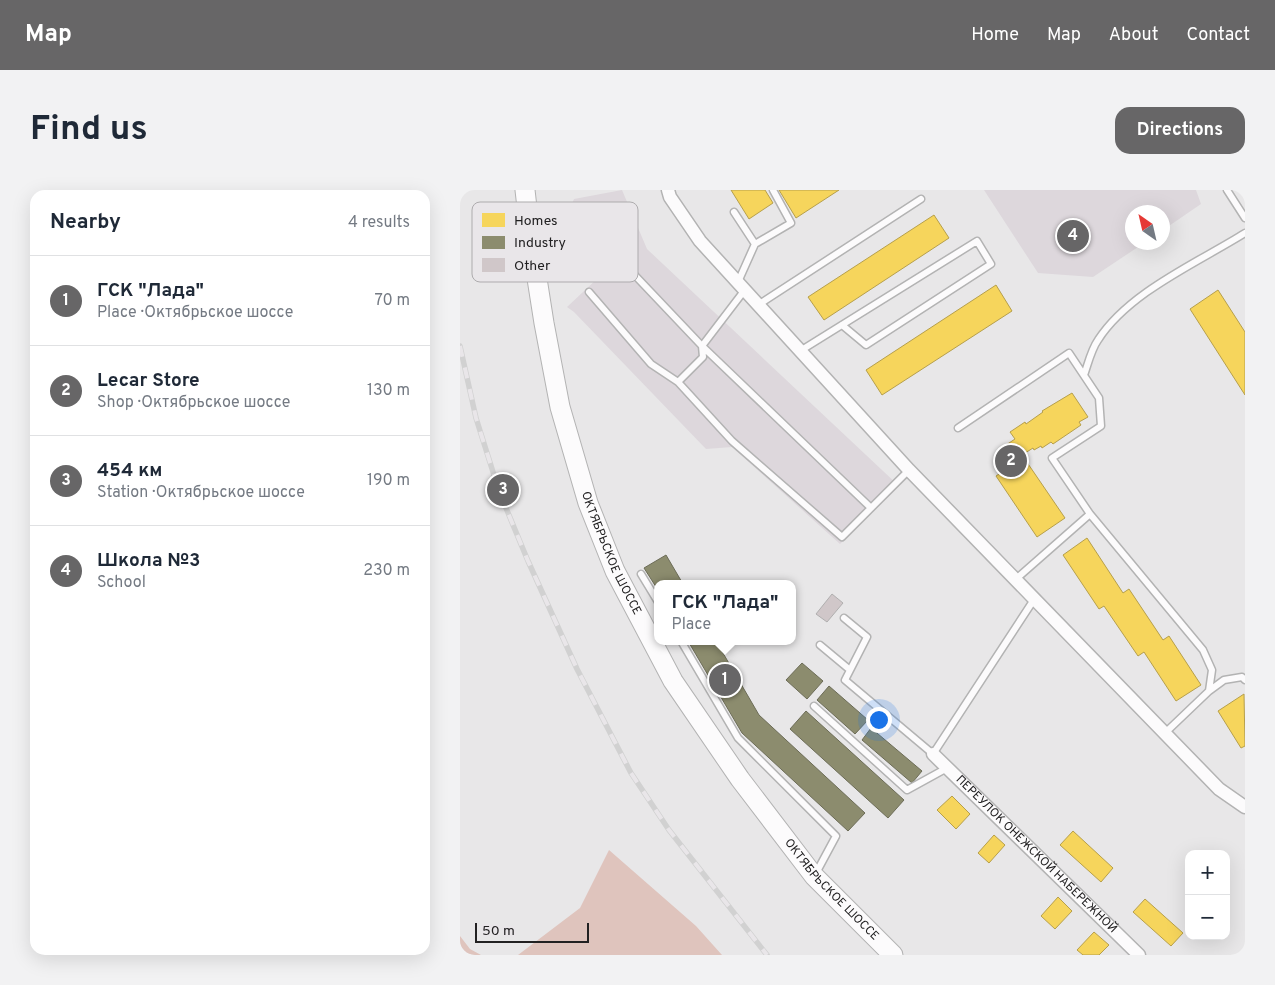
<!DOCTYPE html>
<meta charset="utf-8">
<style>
body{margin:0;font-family:Overpass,sans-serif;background:#f2f2f3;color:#1f2937}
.controls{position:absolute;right:15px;bottom:15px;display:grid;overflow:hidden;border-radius:10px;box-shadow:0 5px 20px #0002}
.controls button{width:45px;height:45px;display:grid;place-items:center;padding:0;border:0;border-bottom:1px solid #e0e1e3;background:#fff;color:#1f2937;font:25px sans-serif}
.compass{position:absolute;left:665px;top:15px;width:45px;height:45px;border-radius:50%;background:#fff;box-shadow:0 5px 20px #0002;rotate:326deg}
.scale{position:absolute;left:15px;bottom:12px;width:114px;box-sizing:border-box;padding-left:5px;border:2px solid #222122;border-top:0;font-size:14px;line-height:18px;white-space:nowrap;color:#222122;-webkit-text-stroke:4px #e9e6e9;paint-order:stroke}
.you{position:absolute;left:418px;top:529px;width:18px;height:18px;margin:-12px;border:4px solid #fff;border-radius:50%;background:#1a73e8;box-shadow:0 0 0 8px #1a73e833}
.badge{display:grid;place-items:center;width:32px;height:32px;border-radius:50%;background:#676667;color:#fff;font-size:16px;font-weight:700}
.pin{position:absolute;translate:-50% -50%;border:2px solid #fff;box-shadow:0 1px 5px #0006}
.popup{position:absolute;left:194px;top:390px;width:142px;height:65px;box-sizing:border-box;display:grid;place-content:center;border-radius:10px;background:#fff;filter:drop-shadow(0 1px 4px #0005);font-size:16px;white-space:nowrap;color:#747a83}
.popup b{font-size:19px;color:#1f2937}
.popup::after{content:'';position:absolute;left:50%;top:100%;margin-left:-10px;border:10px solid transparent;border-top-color:#fff}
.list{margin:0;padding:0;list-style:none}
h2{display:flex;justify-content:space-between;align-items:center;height:65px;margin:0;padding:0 20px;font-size:21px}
h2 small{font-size:16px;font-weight:400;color:#747a83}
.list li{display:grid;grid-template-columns:32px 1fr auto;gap:15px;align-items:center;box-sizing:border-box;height:90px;padding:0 20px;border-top:1px solid #e0e1e3}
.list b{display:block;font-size:19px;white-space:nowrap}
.list p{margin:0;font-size:16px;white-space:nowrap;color:#747a83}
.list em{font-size:16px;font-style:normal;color:#747a83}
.map{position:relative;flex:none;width:785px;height:765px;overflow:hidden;border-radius:15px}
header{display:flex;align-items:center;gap:30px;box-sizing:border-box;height:70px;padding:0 25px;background:#676667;color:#fff}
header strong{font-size:24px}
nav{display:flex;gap:28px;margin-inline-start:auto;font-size:18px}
.intro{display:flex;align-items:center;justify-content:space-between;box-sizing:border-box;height:120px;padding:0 30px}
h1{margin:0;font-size:35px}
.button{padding:12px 22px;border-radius:15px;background:#676667;color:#fff;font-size:18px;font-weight:700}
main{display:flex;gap:30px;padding:0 30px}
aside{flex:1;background:#fff;border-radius:15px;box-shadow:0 5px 20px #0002}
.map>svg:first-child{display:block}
</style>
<header>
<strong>Map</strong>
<nav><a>Home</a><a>Map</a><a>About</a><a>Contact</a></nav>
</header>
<div class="intro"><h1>Find us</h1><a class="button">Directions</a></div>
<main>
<aside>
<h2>Nearby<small>4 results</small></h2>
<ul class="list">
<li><span class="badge">1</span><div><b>ГСК &quot;Лада&quot;</b><p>Place · Октябрьское шоссе</p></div><em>70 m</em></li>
<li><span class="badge">2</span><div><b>Lecar Store</b><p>Shop · Октябрьское шоссе</p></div><em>130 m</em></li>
<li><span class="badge">3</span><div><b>454 км</b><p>Station · Октябрьское шоссе</p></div><em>190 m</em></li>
<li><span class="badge">4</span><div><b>Школа №3</b><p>School</p></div><em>230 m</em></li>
</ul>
</aside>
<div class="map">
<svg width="785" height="765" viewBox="0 0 785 765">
<rect width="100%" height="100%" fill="#e8e7e8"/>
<path fill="#ddd7dc" d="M162,0L187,59L439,296L380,354L272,257L246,259L114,122L107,117L139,87L102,36L114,9Z
M524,0H736L741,14L703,40L702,22H672V52L684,53L633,87L578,83Z"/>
<path fill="#dfc4bd" d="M149,660L236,736L262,765H58L120,718Z
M0,746L10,759L21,765H0Z"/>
<path fill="#f6d55c" stroke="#b69f4b" d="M271,0H305L313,13L289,29Z
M319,0H379L336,28Z
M474,25L489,48L364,130L348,107Z
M536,95L552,121L422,205L406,180Z
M758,100L785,142V205L730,119Z
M612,203L628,227L619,232L621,235L593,254L591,252L582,258L581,256L574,260L573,258L562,265L605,328L577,347L536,286L551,276L540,259L555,249L550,242L565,232L566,234L583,222L582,221Z
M627,348L663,403L669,399L703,450L709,446L741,495L716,511L684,462L678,466L644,416L639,419L603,365Z
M784,504L785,556L781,558L758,521Z
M492,606L510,624L496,639L477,620Z
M613,641L653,678L641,692L600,655Z
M534,645L545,655L529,673L518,663Z
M598,707L612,721L595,739L581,726Z
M685,709L723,743L711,756L673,722Z
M634,742L649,755L639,765H623L617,760Z"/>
<path fill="#8c8c6e" stroke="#6c6c57" d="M206,365L223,394H198V400L184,378Z
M228,451H256L299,525L405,623L388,641L282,543Z
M342,473L363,491L347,509L326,490Z
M369,496L408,530L395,544L357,510Z
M346,521L444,610L428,628L330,539Z
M411,538L462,581L452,593L402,550Z"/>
<path fill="#d0c7c9" stroke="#b0afaf" d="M372,404L383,413L367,432L356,424Z"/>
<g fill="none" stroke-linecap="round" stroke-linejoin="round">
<g stroke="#b3b3b3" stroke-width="9">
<path id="service" d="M767,0L785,28
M137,20L143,40L168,78L242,156L411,318
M274,22L295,54
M278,92L295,54L331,33L313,0
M129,102L191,174L218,192L243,167L242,156L284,101
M298,115L461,9
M340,161L517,51L531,74L406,155L382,135
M624,185C628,174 631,160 638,150C669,102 737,73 785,43
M218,192L272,251L382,347L449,280
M498,238L609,163L639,208L641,236L592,268L630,324L556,389
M630,324L743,460L752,480L749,501L705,543
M181,384L198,412
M384,428L407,447L385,490L473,564L575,408
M221,451L278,548L376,646L355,685
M360,455L390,480
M749,501L764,490L782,487L785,490
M354,516L447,600L487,578"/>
</g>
<g stroke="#b3b3b3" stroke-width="15">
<g id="minor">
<path d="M208,0L210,7L240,51L449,280L759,599L785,617"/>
<path id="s1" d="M473,564L679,765"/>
</g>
</g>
<g stroke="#b3b3b3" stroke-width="21">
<g id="secondary">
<path id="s2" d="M65,0L70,44L84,133L100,217L128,313L155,381L213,491L280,589L354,686L433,765"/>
</g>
</g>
<use href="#service" stroke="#fcfbfc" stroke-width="6"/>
<use href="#minor" stroke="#fcfbfc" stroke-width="12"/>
<use href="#secondary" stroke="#fcfbfc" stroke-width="19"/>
<g stroke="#d1d1d1" stroke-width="5.5">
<path id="rail" d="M0,156L16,228L39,301L68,371L117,479L171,583L209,640L307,765"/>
</g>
<use href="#rail" stroke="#e9e6e9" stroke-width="4" stroke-dasharray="11" stroke-linecap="butt"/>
</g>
<g text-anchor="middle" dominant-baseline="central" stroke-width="5" stroke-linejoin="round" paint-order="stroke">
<g font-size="12" fill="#222122" stroke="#e9e6e9">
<text stroke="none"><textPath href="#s2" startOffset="375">ОКТЯБРЬСКОЕ ШОССЕ</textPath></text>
<text stroke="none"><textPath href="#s1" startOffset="144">ПЕРЕУЛОК ОНЕЖСКОЙ НАБЕРЕЖНОЙ</textPath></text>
<text stroke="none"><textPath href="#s2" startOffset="780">ОКТЯБРЬСКОЕ ШОССЕ</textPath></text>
</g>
</g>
<rect x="12" y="12" width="166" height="80" rx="8" fill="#e9e6e9" stroke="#adabad" stroke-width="1"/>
<rect x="22" y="23" width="23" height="14" fill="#f6d55c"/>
<rect x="22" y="46" width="23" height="13" fill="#8c8c6e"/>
<rect x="22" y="68" width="23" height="14" fill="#d0c7c9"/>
<g font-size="14" fill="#222122">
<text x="54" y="35">Homes</text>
<text x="54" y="57">Industry</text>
<text x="54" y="80">Other</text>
</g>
</svg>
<div class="controls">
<button>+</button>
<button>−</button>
</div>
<svg class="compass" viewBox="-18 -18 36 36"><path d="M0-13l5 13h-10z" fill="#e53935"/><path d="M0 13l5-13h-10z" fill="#747a83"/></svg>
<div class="scale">50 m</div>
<div class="you"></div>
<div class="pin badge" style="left:265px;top:490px">1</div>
<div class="popup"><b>ГСК &quot;Лада&quot;</b>Place</div>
<div class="pin badge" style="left:551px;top:271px">2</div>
<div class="pin badge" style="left:43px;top:300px">3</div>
<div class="pin badge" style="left:613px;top:46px">4</div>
</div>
</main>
